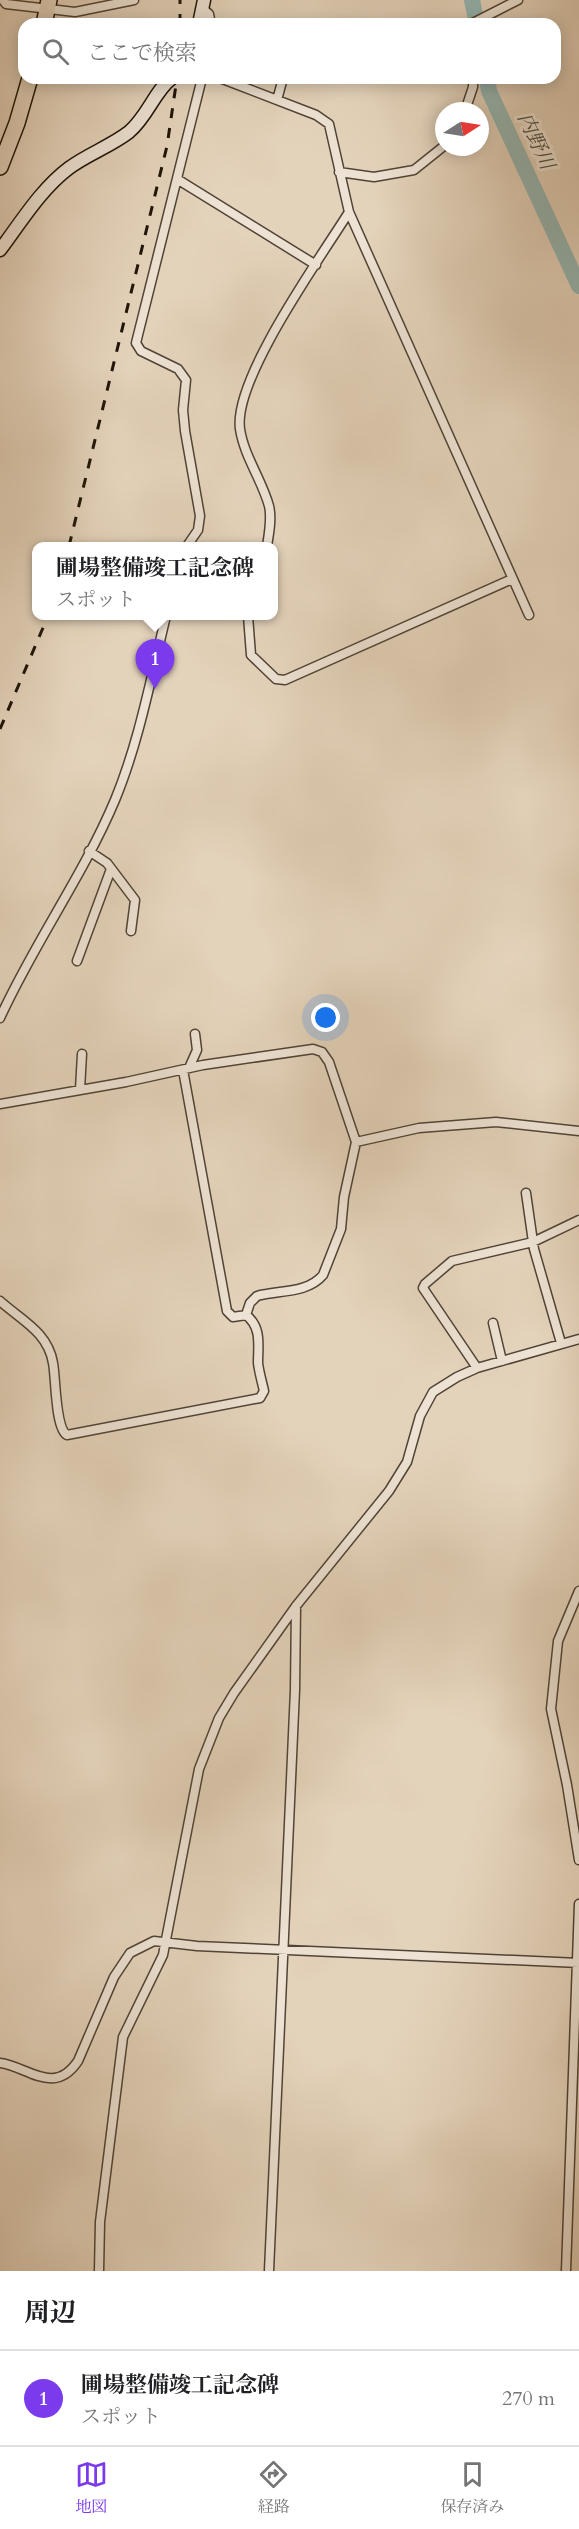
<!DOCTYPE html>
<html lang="ja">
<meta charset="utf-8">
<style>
body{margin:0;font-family:Cardo,"Noto Serif JP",serif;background:#f6f6f6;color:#202124}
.compass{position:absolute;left:435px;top:102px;width:54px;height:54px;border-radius:50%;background:#fff;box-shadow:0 3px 15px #0003;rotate:78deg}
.you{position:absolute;left:326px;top:1018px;width:21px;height:21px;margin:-15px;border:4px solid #fff;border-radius:50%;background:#1a73e8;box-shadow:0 0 0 9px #1a73e833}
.badge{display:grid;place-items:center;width:39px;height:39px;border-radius:50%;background:#7c3aed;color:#fff;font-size:20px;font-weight:700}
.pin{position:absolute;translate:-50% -50px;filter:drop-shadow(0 2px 3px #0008)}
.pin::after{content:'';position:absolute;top:32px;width:21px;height:18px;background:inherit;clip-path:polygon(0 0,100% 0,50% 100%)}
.popup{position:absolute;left:32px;top:542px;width:246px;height:78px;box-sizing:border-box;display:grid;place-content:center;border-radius:12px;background:#fff;filter:drop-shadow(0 2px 4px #0005);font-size:20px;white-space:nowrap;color:#757577}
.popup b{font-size:22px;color:#202124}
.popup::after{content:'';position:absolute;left:50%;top:100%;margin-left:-12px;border:12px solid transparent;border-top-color:#fff}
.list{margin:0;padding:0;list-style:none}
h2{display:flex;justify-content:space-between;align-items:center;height:78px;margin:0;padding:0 24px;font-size:26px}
h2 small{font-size:20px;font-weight:400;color:#757577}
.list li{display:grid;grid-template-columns:39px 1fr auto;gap:18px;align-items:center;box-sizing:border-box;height:96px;padding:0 24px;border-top:2px solid #e0e0e0}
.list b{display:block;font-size:22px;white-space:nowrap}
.list p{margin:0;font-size:20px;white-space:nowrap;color:#757577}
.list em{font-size:20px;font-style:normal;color:#757577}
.icon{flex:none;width:33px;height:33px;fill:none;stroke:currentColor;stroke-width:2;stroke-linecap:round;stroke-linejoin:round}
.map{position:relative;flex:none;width:579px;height:2271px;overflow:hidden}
.search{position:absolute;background:#fff;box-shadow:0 3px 15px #0003;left:18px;right:18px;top:18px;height:66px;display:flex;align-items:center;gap:15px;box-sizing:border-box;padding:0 21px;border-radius:18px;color:#757577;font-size:22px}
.sheet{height:174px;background:#fff}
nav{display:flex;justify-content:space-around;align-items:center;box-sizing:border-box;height:84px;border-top:2px solid #e0e0e0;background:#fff;font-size:16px;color:#757577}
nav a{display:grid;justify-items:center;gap:3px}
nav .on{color:#7c3aed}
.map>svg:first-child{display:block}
</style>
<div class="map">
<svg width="579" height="2271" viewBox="0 0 579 2271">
<rect width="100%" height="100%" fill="#e4d3bb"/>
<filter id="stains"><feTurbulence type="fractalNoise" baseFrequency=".00333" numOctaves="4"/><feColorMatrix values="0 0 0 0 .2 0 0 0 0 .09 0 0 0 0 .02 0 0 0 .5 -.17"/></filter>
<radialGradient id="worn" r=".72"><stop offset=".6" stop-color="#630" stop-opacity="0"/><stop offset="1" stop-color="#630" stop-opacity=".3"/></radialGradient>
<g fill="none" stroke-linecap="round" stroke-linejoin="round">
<path stroke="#95b7b3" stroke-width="16" d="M472,0L477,24
M487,78L489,91L579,286"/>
<g stroke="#504436" stroke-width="11">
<path id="street" d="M3,0L6,4L75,12L134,0
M202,8L209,14L211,24
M471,24L518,0
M220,78L316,115L329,124L349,212L529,615
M277,100L283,78
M465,111L473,87V78
M339,172L374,177L414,170L444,146
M177,179L316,265
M187,546L198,530L200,516L185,431L183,410L186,380L178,369L141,351L136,343L202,78
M267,546C269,534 272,518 269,506C262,480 244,456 240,429C233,379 321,257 349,212
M248,616L251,655L276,679L285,680L512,579
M89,851L107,863L135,900L131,931
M77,961L111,869
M0,1018C34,943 83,876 115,800C139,742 151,677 166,616
M189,1068L197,1050L195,1034
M183,1070L227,1311L233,1317L246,1315
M80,1089L82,1054
M0,1104L126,1082L203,1065L313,1049L322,1052L329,1062L356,1142L419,1128L496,1122L579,1131
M526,1193L534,1249L561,1343
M0,1301C21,1320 48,1332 53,1363C56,1378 55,1428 67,1435L260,1398L264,1391C262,1382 259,1372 258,1363C258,1346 262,1327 246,1315L250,1303L257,1296C278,1290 307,1294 323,1275L341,1229L344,1197L356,1142
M493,1323L502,1361
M477,1368L423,1288L425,1284L452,1261L533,1242L579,1220
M579,1591L558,1641L551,1709L567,1785L579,1860
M0,2063C27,2066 54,2097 78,2061L114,1977L130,1953L154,1941L197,1946L579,1963
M99,2271L100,2222L123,2037L163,1955L199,1769L219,1718L234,1693L296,1606L389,1491L407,1462L420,1416L433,1392L457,1377L477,1368L579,1339
M269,2271L295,1690L296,1606
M566,2271L579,1904"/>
</g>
<g stroke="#1f1509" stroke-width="15">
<path id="secondary" d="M199,24L204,0
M0,250C21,222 41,189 69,168C88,154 111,146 129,132C148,116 155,90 172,78"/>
</g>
<g stroke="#1f1509" stroke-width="18">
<path id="highway" d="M44,24L49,0
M0,167L17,123L30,78"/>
</g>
<use href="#street" stroke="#ede2d3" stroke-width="8"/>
<use href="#secondary" stroke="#ede2d3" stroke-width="12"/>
<use href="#highway" stroke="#e4d3bb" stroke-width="15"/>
<path stroke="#1f1509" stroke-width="3" stroke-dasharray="10 10" stroke-linecap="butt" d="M180,24V0
M69,546L167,146L177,78
M0,729L48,616"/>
</g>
<g text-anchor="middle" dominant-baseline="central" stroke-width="6" stroke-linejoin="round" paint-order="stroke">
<g font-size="20" font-style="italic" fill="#484e44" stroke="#ede2d3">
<text transform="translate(536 141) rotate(65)">内野川</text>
</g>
</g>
<rect width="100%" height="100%" filter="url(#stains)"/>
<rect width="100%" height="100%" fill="url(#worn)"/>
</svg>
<svg class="compass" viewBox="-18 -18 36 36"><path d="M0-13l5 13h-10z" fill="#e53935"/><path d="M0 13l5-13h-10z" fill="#757577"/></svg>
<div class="you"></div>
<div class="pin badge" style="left:155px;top:689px">1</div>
<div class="popup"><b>圃場整備竣工記念碑</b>スポット</div>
<div class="search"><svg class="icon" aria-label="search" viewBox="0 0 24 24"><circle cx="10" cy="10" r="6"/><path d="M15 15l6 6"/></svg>ここで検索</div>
</div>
<section class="sheet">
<h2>周辺<small></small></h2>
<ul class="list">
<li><span class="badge">1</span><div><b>圃場整備竣工記念碑</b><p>スポット</p></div><em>270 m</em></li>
</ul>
</section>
<nav>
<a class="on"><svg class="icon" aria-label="map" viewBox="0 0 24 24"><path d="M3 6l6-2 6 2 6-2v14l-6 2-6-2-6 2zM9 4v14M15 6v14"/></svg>地図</a>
<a><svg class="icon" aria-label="directions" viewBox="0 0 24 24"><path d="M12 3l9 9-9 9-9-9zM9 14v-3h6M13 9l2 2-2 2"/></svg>経路</a>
<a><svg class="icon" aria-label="saved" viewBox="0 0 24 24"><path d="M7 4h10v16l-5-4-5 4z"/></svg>保存済み</a>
</nav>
